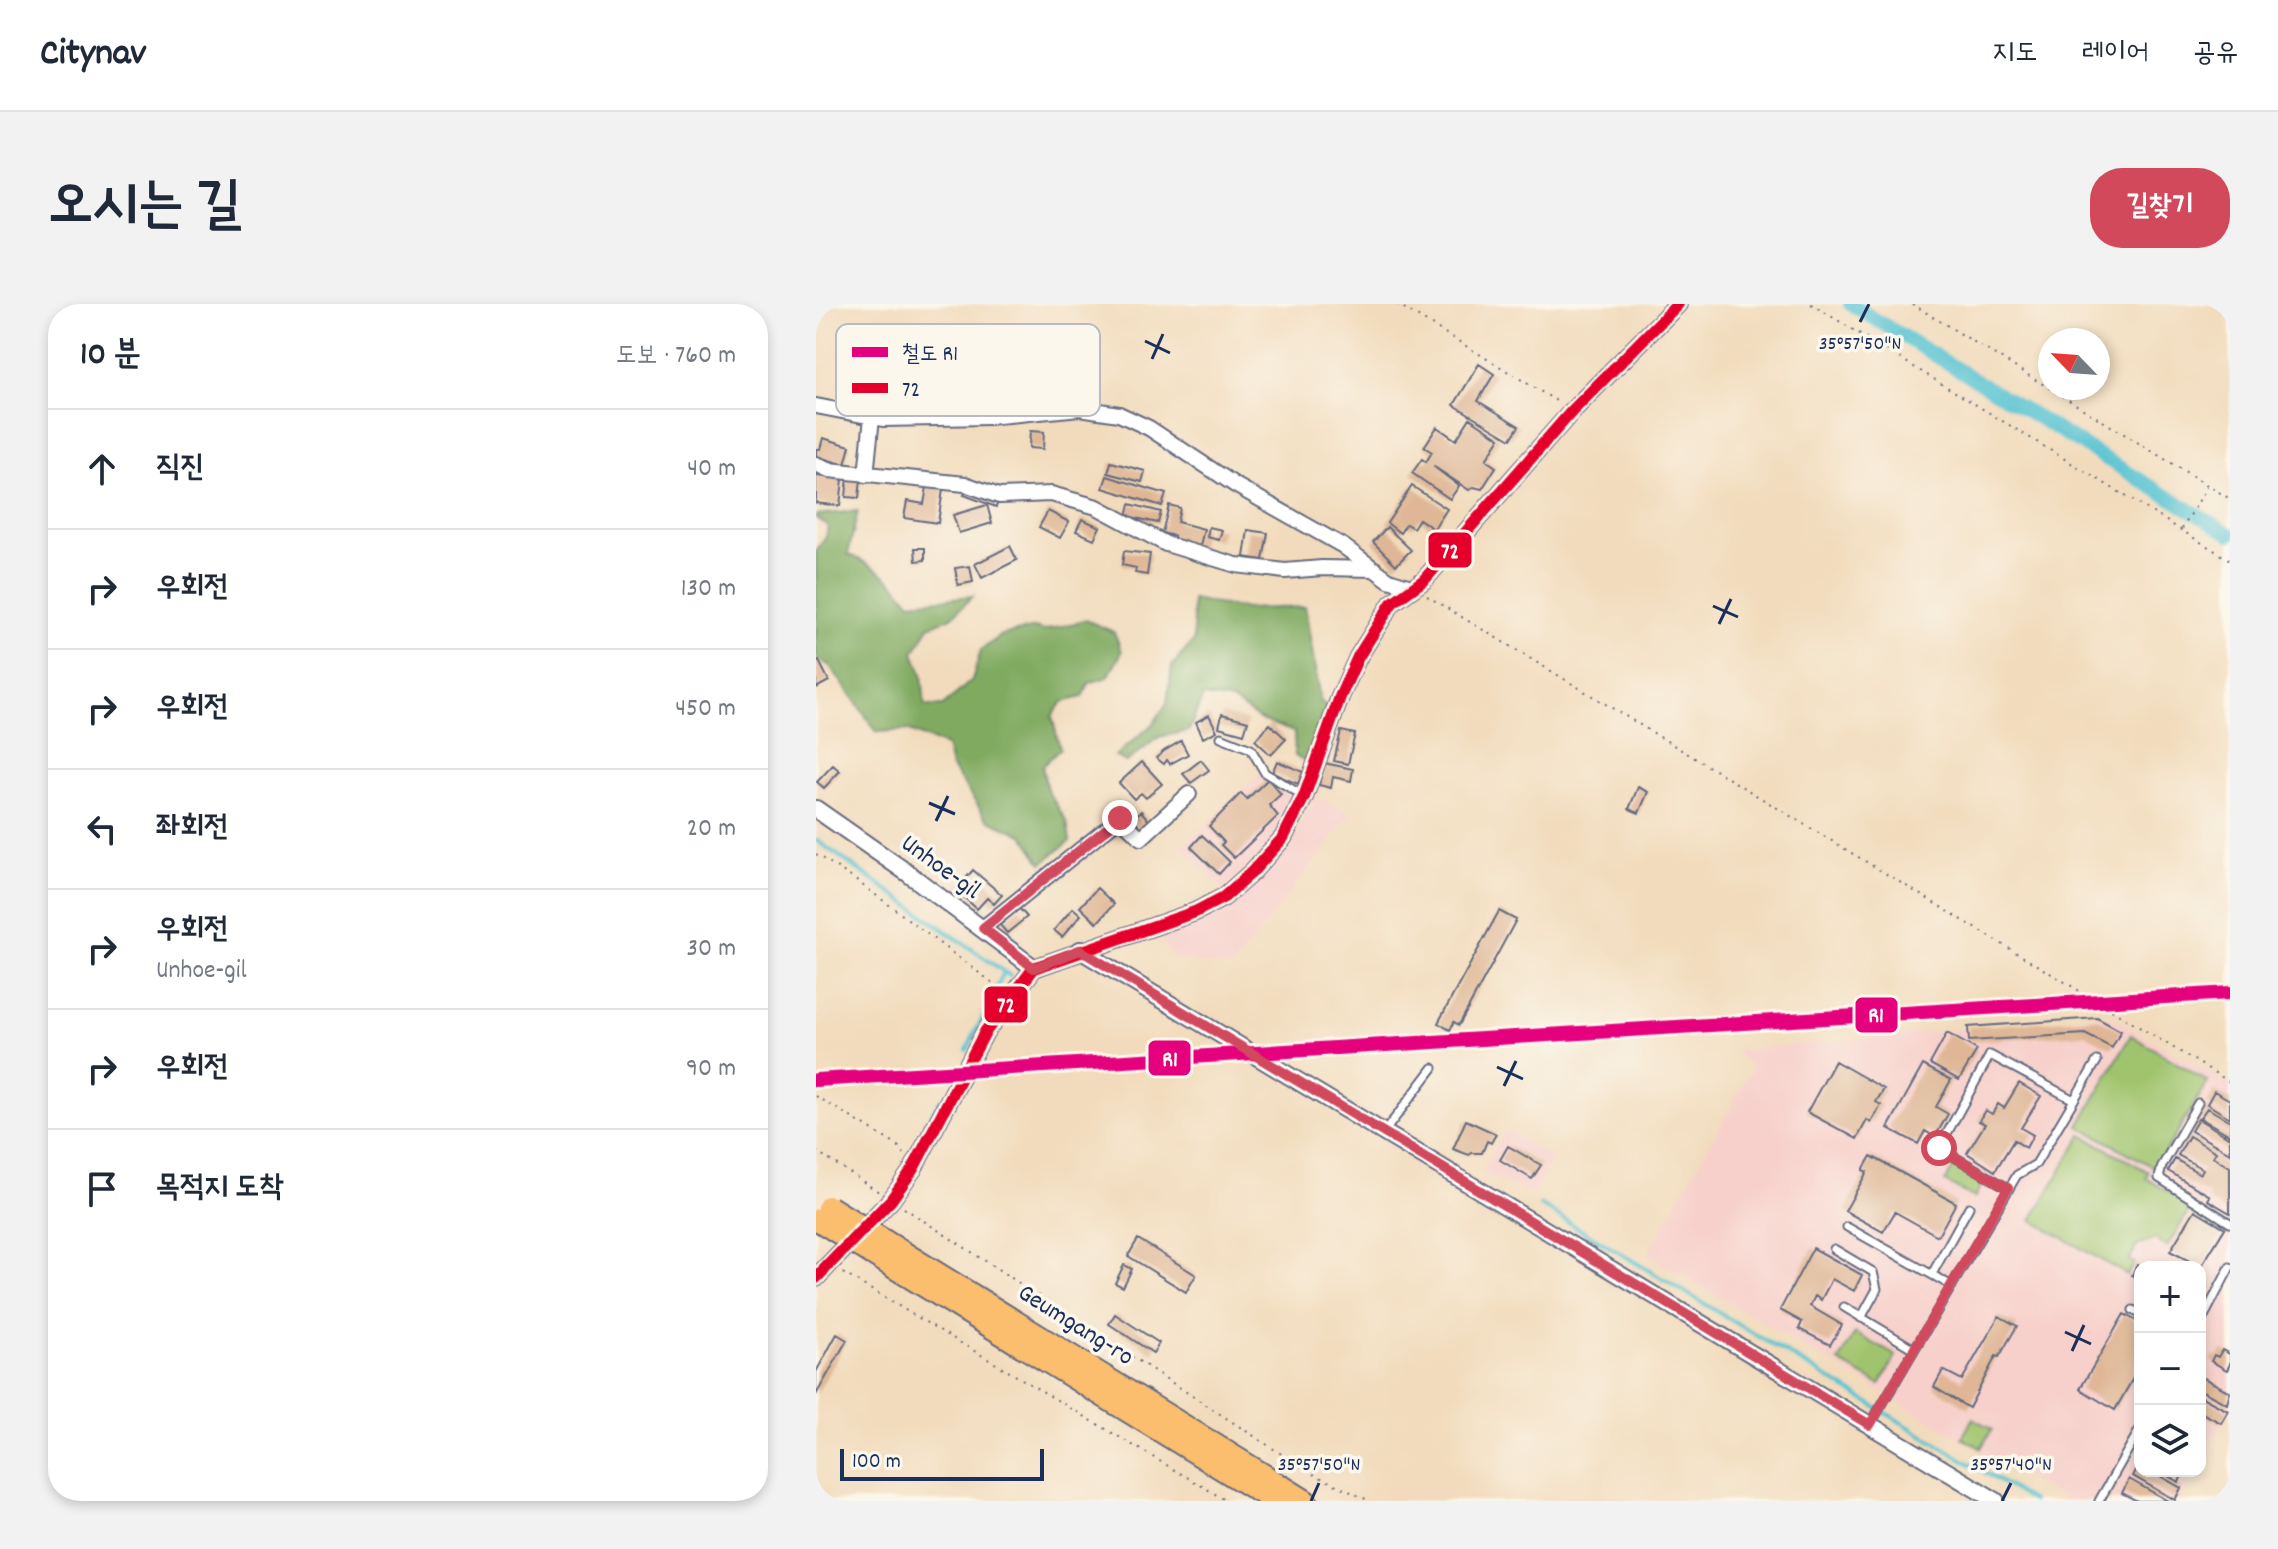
<!DOCTYPE html>
<html lang="ko">
<meta charset="utf-8">
<style>
body{margin:0;font-family:Dekko,"Poor Story",sans-serif;background:#f2f2f3;color:#1f2937}
.controls{position:absolute;right:24px;bottom:24px;display:grid;overflow:hidden;border-radius:16px;box-shadow:0 4px 12px #0003}
.controls button{width:72px;height:72px;display:grid;place-items:center;padding:0;border:0;border-bottom:2px solid #e0e1e3;background:#fff;color:#1f2937;font:40px sans-serif}
.compass{position:absolute;left:1222px;top:24px;width:72px;height:72px;border-radius:50%;background:#fff;box-shadow:0 4px 12px #0003;rotate:295deg}
.scale{position:absolute;left:24px;bottom:20px;width:204px;box-sizing:border-box;padding-left:8px;border:4px solid #1b2f5e;border-top:0;font-size:22px;line-height:28px;white-space:nowrap;color:#1b2f5e;-webkit-text-stroke:6px #fbf7ec;paint-order:stroke}
.stop{position:absolute;width:24px;height:24px;margin:-18px;border:6px solid #d1495b;border-radius:50%;background:#fff}
.stop.end{background:#d1495b;border-color:#fff;box-shadow:0 2px 8px #0008}
.list{margin:0;padding:0;list-style:none}
h2{display:flex;justify-content:space-between;align-items:center;height:104px;margin:0;padding:0 32px;font-size:34px}
h2 small{font-size:26px;font-weight:400;color:#747a83}
.list li{display:grid;grid-template-columns:52px 1fr auto;gap:24px;align-items:center;box-sizing:border-box;height:120px;padding:0 32px;border-top:2px solid #e0e1e3}
.list b{display:block;font-size:30px;white-space:nowrap}
.list p{margin:0;font-size:26px;white-space:nowrap;color:#747a83}
.list em{font-size:26px;font-style:normal;color:#747a83}
.icon{flex:none;width:44px;height:44px;fill:none;stroke:currentColor;stroke-width:2;stroke-linecap:round;stroke-linejoin:round}
.map{position:relative;flex:none;width:1414px;height:1197px;overflow:hidden;border-radius:32px}
header{display:flex;align-items:center;gap:48px;box-sizing:border-box;height:112px;padding:0 40px;background:#fff;border-bottom:2px solid #e0e1e3}
header strong{font-size:38px}
nav{display:flex;gap:44px;margin-inline-start:auto;font-size:28px}
.intro{display:flex;align-items:center;justify-content:space-between;box-sizing:border-box;height:192px;padding:0 48px}
h1{margin:0;font-size:56px}
.button{padding:20px 36px;border-radius:32px;background:#d1495b;color:#fff;font-size:28px;font-weight:700}
main{display:flex;gap:48px;padding:0 48px}
aside{flex:1;background:#fff;border-radius:32px;box-shadow:0 4px 12px #0003}
.map>svg:first-child{display:block}
</style>
<header>
<strong>Citynav</strong>
<nav><a>지도</a><a>레이어</a><a>공유</a></nav>
</header>
<div class="intro"><h1>오시는 길</h1><a class="button">길찾기</a></div>
<main>
<aside>
<h2>10 분<small>도보 · 760 m</small></h2>
<ul class="list">
<li><svg class="icon" aria-label="ahead" viewBox="0 0 24 24"><path d="M12 20V5M6 11l6-6 6 6"/></svg><div><b>직진</b></div><em>40 m</em></li>
<li><svg class="icon" aria-label="right" viewBox="0 0 24 24"><path d="M7 20v-9h11M14 6l5 5-5 5"/></svg><div><b>우회전</b></div><em>130 m</em></li>
<li><svg class="icon" aria-label="right" viewBox="0 0 24 24"><path d="M7 20v-9h11M14 6l5 5-5 5"/></svg><div><b>우회전</b></div><em>450 m</em></li>
<li><svg class="icon" aria-label="left" viewBox="0 0 24 24"><path d="M17 20v-9H6M10 6l-5 5 5 5"/></svg><div><b>좌회전</b></div><em>20 m</em></li>
<li><svg class="icon" aria-label="right" viewBox="0 0 24 24"><path d="M7 20v-9h11M14 6l5 5-5 5"/></svg><div><b>우회전</b><p>Unhoe-gil</p></div><em>30 m</em></li>
<li><svg class="icon" aria-label="right" viewBox="0 0 24 24"><path d="M7 20v-9h11M14 6l5 5-5 5"/></svg><div><b>우회전</b></div><em>90 m</em></li>
<li><svg class="icon" aria-label="arrive" viewBox="0 0 24 24"><path d="M6 21V4h12l-3 4 3 4H6"/></svg><div><b>목적지 도착</b></div></li>
</ul>
</aside>
<div class="map">
<svg width="1414" height="1197" viewBox="0 0 1414 1197">
<rect width="100%" height="100%" fill="#fbf7ec"/>
<filter id="ink" filterUnits="userSpaceOnUse"><feTurbulence type="fractalNoise" baseFrequency=".0125" numOctaves="2"/><feDisplacementMap in="SourceGraphic" scale="16" xChannelSelector="R" yChannelSelector="G"/><feConvolveMatrix kernelMatrix="1 2 1 2 8 2 1 2 1" color-interpolation-filters="sRGB"/></filter>
<filter id="wash" filterUnits="userSpaceOnUse"><feTurbulence type="fractalNoise" baseFrequency=".006" numOctaves="4" result="noise"/><feDisplacementMap in="SourceGraphic" scale="32" xChannelSelector="R" yChannelSelector="G"/><feGaussianBlur stdDeviation="1.8" result="paint"/><feColorMatrix in="noise" values="0 0 0 0 0 0 0 0 0 0 0 0 0 0 0 0 0 1.4 0 .05"/><feComposite in="paint" operator="in"/></filter>
<g filter="url(#wash)">
<rect width="100%" height="100%" fill="#f2dbbc"/>
<path fill="#f7d0cb" d="M444,470L483,494L462,533L407,586L365,543Z
M499,492L536,509L415,664L357,654L343,632L417,601L475,542Z
M1292,711L1414,780V1107L1384,1160V963H1324V1167H1380L1364,1197H1251L831,951L937,763L917,747Z
M690,826L736,854L717,891L665,868Z"/>
<path fill="#a0c46d" stroke="#5e7a66" stroke-width="2" d="M1315,731L1392,778L1339,864L1263,822Z
M1266,831L1333,868L1330,874L1376,902L1351,943L1339,935L1321,942L1313,956L1318,959L1311,971L1216,916Z
M1140,859L1169,875L1158,894L1129,878Z
M1039,1029L1080,1052L1064,1081L1023,1058Z
M1157,1114L1176,1125L1165,1144L1146,1134Z"/>
<path fill="#80aa60" stroke="#4e6c5f" stroke-width="2" d="M42,207L32,250C58,262 77,274 94,298L157,292L136,313L113,322L98,349L106,370L109,402H127L156,376L165,346L186,331L219,324L227,327L270,316L298,328L306,348L292,373L273,379L267,393L246,398L236,412L244,445L226,462L231,486L251,518L254,537L226,559L207,531L171,515L135,462L130,442L91,426L61,428L14,362L0,354V247L10,233L12,222L0,214V211Z
M376,296L430,305L489,303L504,396L511,404L493,458L479,452L478,428L445,416L417,397L387,392L373,427L343,433L310,458L299,452L337,420L351,399L356,362L378,337Z"/>
<g fill="none" stroke-linecap="round" stroke-linejoin="round">
<path stroke="#57c2d1" stroke-width="4" d="M0,536L194,672
M151,746L188,668
M102,836L124,796
M724,901L1216,1197"/>
<path stroke="#57c2d1" stroke-width="14" d="M1034,0L1414,230"/>
</g>
<g id="blocks">
<path fill="#dfb796" d="M663,60L678,70L662,97L703,122L695,135L638,101Z
M654,114L684,134L670,156L680,163L666,185L658,183L653,186L617,162L643,182L634,195L596,169L606,155L610,158L616,148L608,143L621,123L640,136Z
M214,127L228,128L227,145L213,144Z
M7,134L34,142L29,161L0,152V145H4Z
M295,158L329,167L326,178L292,169Z
M0,172L27,175L24,202L0,199Z
M291,172L350,190L346,202L287,184Z
M32,173L45,175L43,194L30,193Z
M596,182L631,205L618,225L603,215L597,224L590,220L584,229L571,219Z
M111,183L127,185L122,219L88,214L91,197L108,200Z
M151,185L183,196L180,203L148,191Z
M314,200L345,208L342,219L311,212Z
M171,201L176,219L143,229L137,211Z
M353,201L364,204L361,218L388,225L384,242L358,236V232L346,229Z
M232,207L253,218L244,234L223,223Z
M266,215L284,223L278,235L260,227Z
M393,223L406,226L403,236L391,233Z
M571,223L595,246L580,261L557,238Z
M432,226L452,229L447,256L428,253Z
M194,242L201,256L166,274L159,260Z
M99,244H109V256L100,257Z
M308,247L334,250L331,271L319,269L320,264L306,261Z
M154,262L157,278L142,281L139,264Z
M3,357L13,377L0,384V358Z
M406,410L432,417L428,430L403,423Z
M393,411L401,427L387,434L380,418Z
M454,420L470,435L455,451L439,436Z
M525,427L539,430L532,460L518,457Z
M365,437L372,450L354,460L351,456L348,460L340,454L348,447Z
M385,456L393,466L375,479L367,470Z
M461,457L487,468L482,480L456,469Z
M326,458L346,480L330,494L325,489L318,495L303,479Z
M508,459L537,465L535,477L517,473L515,484L503,481Z
M17,461L24,467L8,484L1,478Z
M452,475L465,490L453,501L462,512L418,554L405,541L408,538L393,522L425,489L431,495Z
M822,483L832,488L823,509L813,505Z
M325,507L334,518L325,525L316,515Z
M386,531L414,558L403,570L375,543Z
M157,566L186,591L178,600L171,594L161,605L140,586Z
M281,584L298,600L281,619L264,603Z
M203,604L211,613L191,629L184,621Z
M257,604L265,611L246,633L238,626Z
M683,607L700,616L643,721L638,718L634,726L622,719Z
M1281,714L1305,727L1296,744L1269,730L1153,737L1152,723Z
M1131,729L1161,746L1143,776L1114,760Z
M1019,757L1068,785L1060,798L1065,801L1055,819L1051,816L1041,835L991,808Z
M1107,761L1135,776L1120,803L1132,810L1119,833L1109,827L1102,840L1072,824Z
M1203,779L1225,792L1205,824L1217,831L1210,844L1198,836L1179,867L1151,849L1169,820L1163,817L1169,806L1176,810L1182,800L1188,804Z
M1398,787L1414,796V814L1391,800Z
M1391,804L1414,817V831L1384,814Z
M1382,815L1414,834V849L1375,827Z
M650,816L680,830L675,839L671,837L666,849H656L653,851L637,845Z
M1373,832L1400,848L1397,853L1414,863V909L1392,896L1394,892L1352,867L1359,855L1384,870L1387,865L1362,851Z
M692,842L725,861L716,875L684,856Z
M1055,852L1140,899L1122,932L1079,908L1067,928L1029,907L1051,868L1047,866Z
M1379,906L1409,924L1385,963L1354,947Z
M322,935L380,971L370,988L312,952Z
M997,944L1046,971L1038,987L1016,975L1005,996L999,992L994,1002L1026,1021L1014,1041L983,1025L986,1018L964,1006Z
M308,961L316,965L307,983L299,979Z
M1321,961L1324,963V975L1316,971Z
M299,1010L343,1039L337,1049L293,1020Z
M1308,1010L1324,1019V1062L1299,1106L1264,1085Z
M1183,1012L1201,1022L1183,1053L1180,1052L1153,1104L1118,1083L1127,1066L1146,1076Z
M21,1030L31,1036L0,1091V1068Z
M1406,1046L1414,1050V1060L1411,1066L1395,1057L1398,1051L1402,1053Z
M1384,1072L1414,1088L1411,1100L1384,1086Z
M1384,1092L1412,1107L1405,1119L1384,1108Z
M1324,1159V1167H1335L1365,1184L1359,1196L1317,1172Z
M1343,1167H1368L1363,1178Z
M1313,1175L1352,1197H1321L1306,1189Z"/>
</g>
</g>
<g filter="url(#ink)">
<use href="#blocks" fill-opacity="0" stroke="#666b7f" stroke-width="2"/>
<g fill="none" stroke-linecap="round" stroke-linejoin="round">
<g stroke="#666b7f" stroke-width="11">
<path id="service" d="M405,433L435,445L449,469L486,491
M1382,799L1346,862L1343,874L1414,919
M569,827L617,764
M1192,884L1123,844L1174,751L1258,796
M1031,923L1136,982
M1018,945L1057,968L1061,985L1045,1014
M1116,970L1153,903
M1028,1003L1098,1045
M1317,1006L1324,1010
M1384,1020L1414,963
M1054,1121L1201,871L1220,860L1281,757
M1283,1197L1324,1125"/>
</g>
<g stroke="#666b7f" stroke-width="18">
<path id="minor" d="M0,102L67,115L172,113L264,104L303,110L333,124L419,181L527,242L573,276L598,284
M0,160L13,166L149,180L183,192L235,190L281,203L350,240L420,261L469,267L506,264L559,265
M50,171L56,113
M167,624L304,514L325,534L373,490"/>
</g>
<g stroke="#666b7f" stroke-width="20">
<path id="tertiary" d="M0,505L93,570L218,664
M264,646L1180,1197
M0,974L75,896L97,865L169,728L218,664L379,608L408,593L436,568L467,534L488,493L524,393L542,353L576,299L608,276L756,107L862,0"/>
</g>
<g stroke="#666b7f" stroke-width="26">
<path id="trunk" d="M68,937L489,1197
M57,950L459,1197"/>
</g>
<path stroke="#666b7f" stroke-width="2" stroke-dasharray="2 6" stroke-linecap="butt" d="M581,0L742,98
M995,0L1414,256
M1096,0L1414,195
M1366,225L1391,183
M611,292L1414,778
M0,550C64,590 121,640 183,683
M0,792L82,842L88,851
M0,847L63,888
M88,904L493,1168L554,1197
M27,969L411,1197"/>
<use href="#service" stroke="#fff" stroke-width="7"/>
<use href="#minor" stroke="#fff" stroke-width="14"/>
<use href="#tertiary" stroke="#fff" stroke-width="16"/>
<use href="#trunk" stroke="#fbbd6e" stroke-width="22"/>
<g stroke="#666b7f" stroke-width="26" stroke-linecap="butt">
<path id="trunk-bridge" d="M13,903L68,937
M3,916L57,950"/>
</g>
<use href="#trunk-bridge" stroke="#fbbd6e" stroke-width="22"/>
<g stroke="#fbf7ec" stroke-width="18">
<path id="bus-1" d="M0,974L75,896L97,865L169,728L218,664L379,608L408,593L436,568L467,534L488,493L524,393L542,353L576,299L608,276L756,107L862,0"/>
</g>
<use href="#bus-1" stroke="#e4002b" stroke-width="12"/>
<g stroke="#fbf7ec" stroke-width="20">
<path id="rail-1" d="M0,776L1414,689"/>
</g>
<use href="#rail-1" stroke="#e5007d" stroke-width="14"/>
</g>
</g>
<g fill="none" stroke-linecap="round" stroke-linejoin="round" filter="url(#ink)">
<path stroke="#d1495b" stroke-width="10" d="M304,514L167,624L218,664L264,646L1054,1121L1192,884L1123,844"/>
</g>
<path fill="none" stroke="#1b2f5e" stroke-width="3" d="M1044,18L1053,0M329,37L354,49M336,55L347,30M897,302L922,313M903,320L915,295M113,499L139,510M120,517L132,492M681,763L707,775M688,782L700,757M1249,1028L1275,1040M1256,1047L1268,1021M495,1197L503,1179M1186,1197L1195,1179"/>
<g text-anchor="middle" dominant-baseline="central" stroke-width="7" stroke-linejoin="round" paint-order="stroke">
<g font-size="26" fill="#1b2f5e" stroke="#fbf7ec">
<text transform="translate(124 564) rotate(36)">Unhoe-gil</text>
<text transform="translate(259 1022) rotate(32)">Geumgang-ro</text>
</g>
</g>
<rect x="20" y="20" width="264" height="92" rx="12" fill="#fbf7ec" stroke="#b8bbc1" stroke-width="2"/>
<rect x="36" y="43" width="36" height="10" fill="#e5007d"/>
<rect x="36" y="79" width="36" height="10" fill="#e4002b"/>
<g font-size="22" fill="#1b2f5e">
<text x="86" y="56">철도 R1</text>
<text x="86" y="92">72</text>
</g>
<g font-size="20" text-anchor="middle" fill="#1b2f5e" stroke="#fbf7ec" stroke-width="7" stroke-linejoin="round" paint-order="stroke">
<text x="1044" y="45">35°57'50"N</text>
<text x="503" y="1166">35°57'50"N</text>
<text x="1195" y="1166">35°57'40"N</text>
</g>
<g stroke="#fbf7ec" stroke-width="3">
<rect x="611" y="227" width="46" height="38" rx="8" fill="#e4002b"/>
<rect x="167" y="681" width="46" height="39" rx="8" fill="#e4002b"/>
<rect x="1038" y="692" width="45" height="38" rx="8" fill="#e5007d"/>
<rect x="331" y="735" width="45" height="38" rx="8" fill="#e5007d"/>
</g>
<g font-size="22" text-anchor="middle" font-weight="bold" fill="#fff">
<text x="634" y="254">72</text>
<text x="190" y="708">72</text>
<text x="1060" y="718">R1</text>
<text x="354" y="762">R1</text>
</g>
</svg>
<div class="controls">
<button>+</button>
<button>−</button>
<button><svg class="icon" aria-label="layers" viewBox="0 0 24 24"><path d="M12 4l9 5-9 5-9-5zM3 14l9 5 9-5"/></svg></button>
</div>
<svg class="compass" viewBox="-18 -18 36 36"><path d="M0-13l5 13h-10z" fill="#e53935"/><path d="M0 13l5-13h-10z" fill="#747a83"/></svg>
<div class="scale">100 m</div>
<div class="stop" style="left:1123px;top:844px"></div>
<div class="stop end" style="left:304px;top:514px"></div>
</div>
</main>
